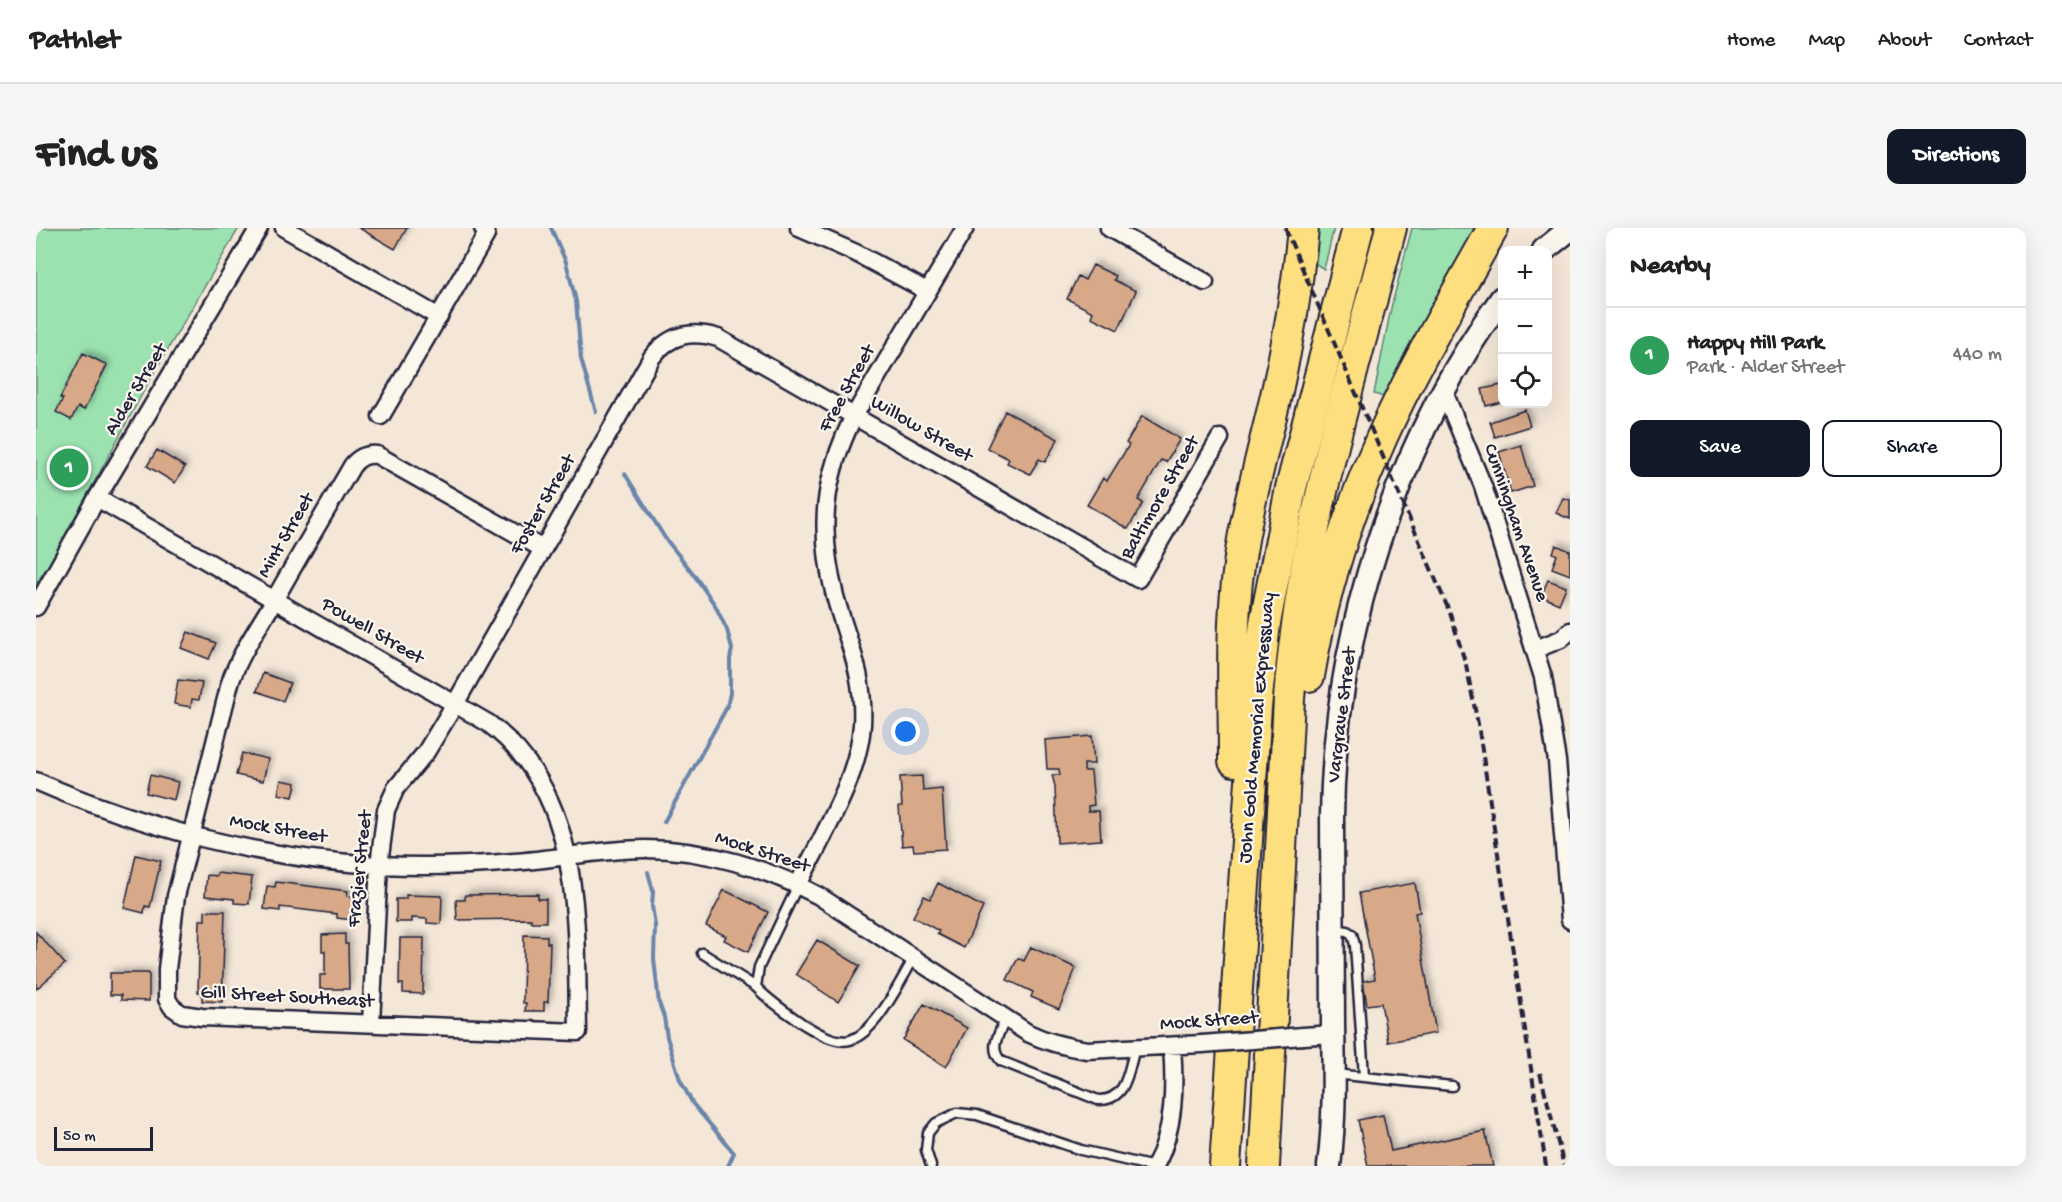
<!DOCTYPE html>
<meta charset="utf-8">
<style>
body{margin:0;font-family:"Gochi Hand",sans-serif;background:#f6f6f6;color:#222}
.controls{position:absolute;right:18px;top:18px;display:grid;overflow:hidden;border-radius:12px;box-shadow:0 6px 24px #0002}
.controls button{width:54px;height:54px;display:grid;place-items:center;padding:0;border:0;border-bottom:2px solid #e0e0e0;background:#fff;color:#222;font:30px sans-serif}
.scale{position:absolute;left:18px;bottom:15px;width:99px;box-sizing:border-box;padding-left:6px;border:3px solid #22223b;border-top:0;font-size:16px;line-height:21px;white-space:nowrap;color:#22223b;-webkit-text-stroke:4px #fbf7ec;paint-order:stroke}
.you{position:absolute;left:870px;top:504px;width:21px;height:21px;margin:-15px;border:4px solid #fff;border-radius:50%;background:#1a73e8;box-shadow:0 0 0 9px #1a73e833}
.badge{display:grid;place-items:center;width:39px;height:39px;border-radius:50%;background:#111827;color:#fff;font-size:20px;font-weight:700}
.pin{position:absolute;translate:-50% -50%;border:3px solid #fff;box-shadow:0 2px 6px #0006}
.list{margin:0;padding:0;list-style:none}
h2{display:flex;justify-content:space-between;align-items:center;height:78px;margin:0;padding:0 24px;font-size:26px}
h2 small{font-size:20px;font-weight:400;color:#767676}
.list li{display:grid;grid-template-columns:39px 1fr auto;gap:18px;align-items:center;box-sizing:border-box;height:96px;padding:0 24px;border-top:2px solid #e0e0e0}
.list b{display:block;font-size:22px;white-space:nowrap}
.list p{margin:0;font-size:20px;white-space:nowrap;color:#767676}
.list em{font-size:20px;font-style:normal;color:#767676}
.actions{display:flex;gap:12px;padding:18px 24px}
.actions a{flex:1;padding:14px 0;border:2px solid #111827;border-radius:12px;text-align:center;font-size:21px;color:#111827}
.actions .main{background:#111827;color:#fff}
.icon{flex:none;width:33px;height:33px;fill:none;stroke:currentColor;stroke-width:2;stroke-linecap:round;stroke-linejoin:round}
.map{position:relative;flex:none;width:1534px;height:938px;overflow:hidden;border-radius:12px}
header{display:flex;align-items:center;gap:36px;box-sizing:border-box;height:84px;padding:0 30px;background:#fff;border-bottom:2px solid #e0e0e0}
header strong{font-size:28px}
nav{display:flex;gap:33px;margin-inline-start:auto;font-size:21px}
.intro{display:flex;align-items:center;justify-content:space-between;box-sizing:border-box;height:144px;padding:0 36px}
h1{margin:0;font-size:42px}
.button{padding:15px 27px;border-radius:12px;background:#111827;color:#fff;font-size:21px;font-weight:700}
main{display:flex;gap:36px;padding:0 36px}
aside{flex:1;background:#fff;border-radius:12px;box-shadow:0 6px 24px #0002}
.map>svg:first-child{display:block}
</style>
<header>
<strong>Pathlet</strong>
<nav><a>Home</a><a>Map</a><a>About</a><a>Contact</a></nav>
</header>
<div class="intro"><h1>Find us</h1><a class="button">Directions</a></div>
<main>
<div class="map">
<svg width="1534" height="938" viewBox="0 0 1534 938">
<defs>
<filter id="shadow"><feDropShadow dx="3.5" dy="-3.5" stdDeviation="3" flood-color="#0004"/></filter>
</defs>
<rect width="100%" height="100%" fill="#f4e7d8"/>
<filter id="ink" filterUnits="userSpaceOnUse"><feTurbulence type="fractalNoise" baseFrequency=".0167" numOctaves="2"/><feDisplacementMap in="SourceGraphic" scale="12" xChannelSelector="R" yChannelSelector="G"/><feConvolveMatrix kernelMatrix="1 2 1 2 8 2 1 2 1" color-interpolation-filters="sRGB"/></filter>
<g filter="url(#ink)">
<path fill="#9be2b0" stroke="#5e8276" stroke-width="1.5" d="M0,0H203L116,148L16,332L0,356Z
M1281,0H1298L1288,41L1277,34Z
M1376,0H1438L1391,97L1348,169L1338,166L1355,80Z"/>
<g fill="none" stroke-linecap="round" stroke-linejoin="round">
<path stroke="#6985a9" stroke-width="4" d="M515,0L530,34L540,73L545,131L560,184
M589,246L629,310L656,344L679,377L691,402L696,421L694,431V465L691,479L628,594
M612,644L617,663L616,678L619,697L618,731L623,775L628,789L631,809L644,852L657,876L698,925L692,938"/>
</g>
<path fill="#d7a989" stroke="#22223b" stroke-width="1.5" filter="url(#shadow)" d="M323,0H371L359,21Z
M1057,37L1080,48L1078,52L1100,63L1082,102L1055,89L1057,84L1031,71L1042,48L1049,52Z
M47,125L71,137L48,182L42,179L35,192L20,184L27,171L24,170Z
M1466,157V174L1450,178L1446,161Z
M1489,182L1494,198L1459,209L1454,194Z
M969,183L1022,211L1009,234L1003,231L994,246L971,235L973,231L951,220Z
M1106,188L1144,211L1130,234L1125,232L1102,272L1107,275L1092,301L1051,277L1067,250L1071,253L1093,217L1090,215Z
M1485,217L1497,258L1475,265L1463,224Z
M121,222L149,239L139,255L111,238Z
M1527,270L1534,272V291L1520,285Z
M1520,317L1534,323V347L1516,340L1521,327L1517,325Z
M1512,352L1530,359L1523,376L1505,368Z
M152,404L180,415L173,431L145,420Z
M227,445L254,455L247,473L221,463Z
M142,452L166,455L163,472L156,471L155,479L138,476Z
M1056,508L1058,536H1048V543H1055L1058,577L1052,578V583H1063L1065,612L1021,615L1019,558L1016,547H1024L1023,541H1011L1009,512Z
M206,525L232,531L227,553L200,547Z
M114,547L142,554L138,572L110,565Z
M886,548L887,563L906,561L910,621L878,623L877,617L866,618L863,578H866L864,549Z
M245,552L260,555L257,569L242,566Z
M100,627L125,633L114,679L109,678L108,685L88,680Z
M181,645L216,649L213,676L198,675V671L169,668L171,647L181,648Z
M240,654L312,663L311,668L319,669L316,692L301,690V686L244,679V683L228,681L231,658L239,659Z
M902,655L947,679L928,720L901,706L903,703L877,689L888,668L894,671Z
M1379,655L1384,684L1379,685L1400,805L1352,814L1345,775L1331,777L1327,753L1339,751L1323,665Z
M688,662L732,684L712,724L688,712L690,708L670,698Z
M502,666V671H510V694H495V691L421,692L420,672H429V667Z
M370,667L406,668L405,696L391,695V691L376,690V694H360V671H370Z
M169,683H189L186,774L166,773V764H162L164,692H169Z
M0,704L29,736L0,761Z
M309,706V716H312L313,761H284V747H289V723H286V707Z
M488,707L511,708V715H514L512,774H508V783H489L490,775H487Z
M364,710H388L387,766L367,765V756H363Z
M781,712L824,738L802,774L760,746Z
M995,719L1040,740L1023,781L995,769L997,764L971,752L982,730L988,733Z
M74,745H113V773L85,772V767H74Z
M888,776L931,800L910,839L867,812Z
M1347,887L1355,923L1449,903L1457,938H1332L1322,892Z"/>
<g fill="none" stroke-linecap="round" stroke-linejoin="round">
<g stroke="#22223b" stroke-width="13">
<path id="lane" d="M762,657L723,739L720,759C734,774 750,784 767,796C779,803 799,816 814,812C841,804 864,753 878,730
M1299,701L1311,703L1316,706L1319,717L1328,848
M666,725L720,759
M970,790C964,805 952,819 965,833L1062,872C1091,873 1092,843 1099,820
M1298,846L1416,858
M895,938L890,922L892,905L900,895L921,885L941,887L1045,922L1114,938"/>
</g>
<g stroke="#22223b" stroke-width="21">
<path id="street" d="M248,0L403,89
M763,0L820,25L891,63
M1073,0L1169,54
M1408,164L1447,258L1507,449L1521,533L1534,692
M345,188L450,7L447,0
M61,270L452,495C549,567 540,696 542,804L166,789L146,786L136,779L131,771V741L140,668L194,455C203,428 220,403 235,378C261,331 289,285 316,238C323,229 330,226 341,227L507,321
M0,379L61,270L223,0
M1500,421L1525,411L1534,403
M0,553C107,600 226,631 342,637C387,639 434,638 478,634C522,631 565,621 609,621C669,621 730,640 783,668L992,805C1011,814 1030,819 1051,822L1166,816
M762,657C786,608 822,551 826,497C829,445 812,416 799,368C782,301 787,250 818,188L929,0
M335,795L343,637L350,582L360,560L390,524L419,476L616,129C634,106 656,102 682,110L1102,351L1184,210
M1267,808L1298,806
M1119,938C1139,902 1139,858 1136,818"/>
</g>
<g stroke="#22223b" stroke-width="27">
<path id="secondary" d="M1508,22L1534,1
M1293,938C1299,891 1298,845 1297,797C1297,728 1296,658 1296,589C1298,407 1359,217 1466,70"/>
</g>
<g stroke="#22223b" stroke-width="34">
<path id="highway" d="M1273,448C1287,365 1311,286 1346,209C1378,137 1419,69 1457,0
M1198,533C1198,468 1194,402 1203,337C1211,278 1228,221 1241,163C1253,109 1262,55 1267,0
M1189,938L1220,479L1229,395L1255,260L1322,0
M1228,938L1253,471C1265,310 1314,155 1355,0"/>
</g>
<use href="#lane" stroke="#fbf7ec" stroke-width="8"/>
<use href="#street" stroke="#fbf7ec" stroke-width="16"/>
<use href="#secondary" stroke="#fbf7ec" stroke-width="22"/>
<use href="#highway" stroke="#fedf80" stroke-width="30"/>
<path stroke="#22223b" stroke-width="4" stroke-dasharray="9 4.5" stroke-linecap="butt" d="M1249,0L1414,385L1430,437L1442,496L1510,938
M1504,845L1528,938"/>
<g stroke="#22223b" stroke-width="21" stroke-linecap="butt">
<path id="street-bridge" d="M1166,816L1267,808"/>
</g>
<use href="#street-bridge" stroke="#fbf7ec" stroke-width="16"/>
</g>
</g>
<g text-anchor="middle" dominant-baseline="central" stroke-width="4.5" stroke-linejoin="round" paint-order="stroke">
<g font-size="20" fill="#22223b" stroke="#fbf7ec">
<text transform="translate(812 161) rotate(-61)">Free Street</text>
<text transform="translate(101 162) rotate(-59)">Alder Street</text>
<text transform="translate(885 202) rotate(30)">Willow Street</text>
<text transform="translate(1125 270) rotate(-60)">Baltimore Street</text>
<text transform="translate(508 277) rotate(-60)">Foster Street</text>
<text transform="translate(1479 295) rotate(71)">Cunningham Avenue</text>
<text transform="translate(251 308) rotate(-60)">Mint Street</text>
<text transform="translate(336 404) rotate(30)">Powell Street</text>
<text transform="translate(1307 487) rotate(-83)">Vargrave Street</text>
<text transform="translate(1222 500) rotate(-85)">John Gold Memorial Expressway</text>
<text transform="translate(242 602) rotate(10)">Mock Street</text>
<text transform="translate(726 625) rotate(18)">Mock Street</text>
<text transform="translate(325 641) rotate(-84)">Frazier Street</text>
<text transform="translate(251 770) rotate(3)">Gill Street Southeast</text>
<text transform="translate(1173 794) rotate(-4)">Mock Street</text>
</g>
</g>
</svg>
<div class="controls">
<button>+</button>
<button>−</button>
<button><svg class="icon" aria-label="locate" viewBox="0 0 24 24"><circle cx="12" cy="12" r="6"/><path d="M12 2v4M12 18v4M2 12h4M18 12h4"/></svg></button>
</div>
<div class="scale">50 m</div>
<div class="you"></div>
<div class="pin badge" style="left:33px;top:240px;background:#2e9e5b">1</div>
</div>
<aside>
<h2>Nearby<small></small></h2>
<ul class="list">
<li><span class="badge" style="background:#2e9e5b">1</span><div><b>Happy Hill Park</b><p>Park · Alder Street</p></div><em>440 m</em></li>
</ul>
<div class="actions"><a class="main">Save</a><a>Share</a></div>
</aside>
</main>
